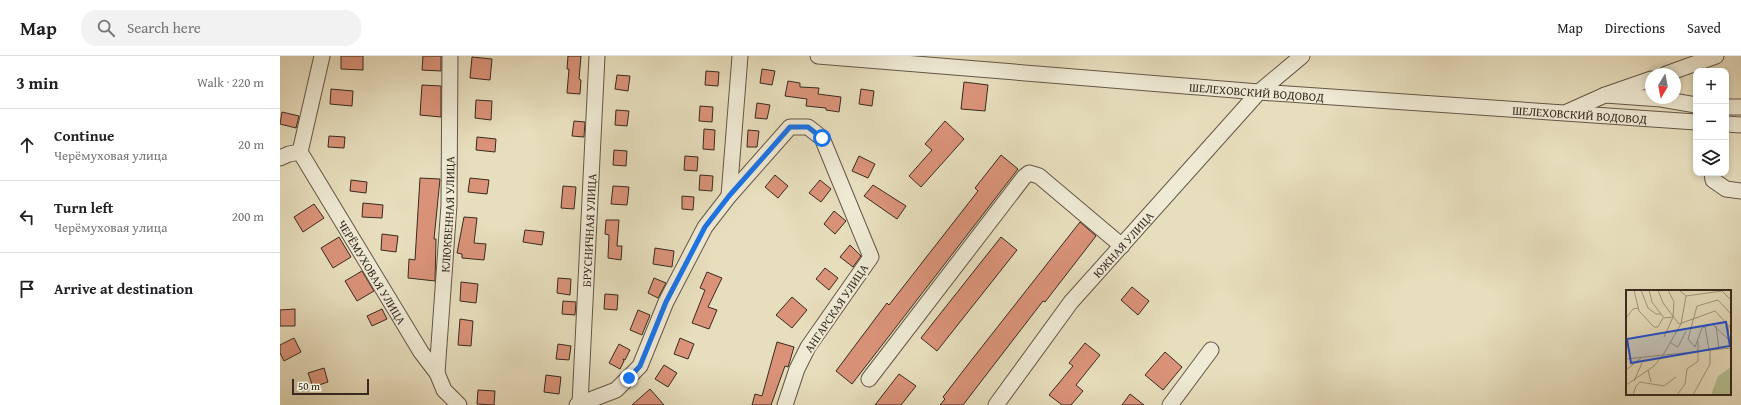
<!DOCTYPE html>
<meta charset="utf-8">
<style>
body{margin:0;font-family:"Gentium Book Plus",serif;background:#f2f2f2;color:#202124}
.controls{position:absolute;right:12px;top:12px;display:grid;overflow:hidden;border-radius:8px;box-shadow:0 2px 6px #0003}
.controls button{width:36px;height:36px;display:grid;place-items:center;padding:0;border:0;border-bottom:1px solid #e0e0e0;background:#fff;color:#202124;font:20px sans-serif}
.compass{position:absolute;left:1365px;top:12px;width:36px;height:36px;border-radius:50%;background:#fff;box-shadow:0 2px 6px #0003;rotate:190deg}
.scale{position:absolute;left:12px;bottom:10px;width:77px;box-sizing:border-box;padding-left:4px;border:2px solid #382a20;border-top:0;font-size:11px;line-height:14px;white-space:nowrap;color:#382a20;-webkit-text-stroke:3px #efead4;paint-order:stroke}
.stop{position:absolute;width:12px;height:12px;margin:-9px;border:3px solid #1a73e8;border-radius:50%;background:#fff}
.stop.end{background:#1a73e8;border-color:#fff;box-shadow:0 1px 4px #0008}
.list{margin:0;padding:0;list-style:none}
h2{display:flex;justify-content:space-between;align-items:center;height:52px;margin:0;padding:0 16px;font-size:17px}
h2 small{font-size:13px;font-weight:400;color:#757577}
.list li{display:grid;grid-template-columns:26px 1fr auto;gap:12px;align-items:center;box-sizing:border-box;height:72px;padding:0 16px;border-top:1px solid #e0e0e0}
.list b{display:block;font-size:15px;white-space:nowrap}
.list p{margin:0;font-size:13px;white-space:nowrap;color:#757577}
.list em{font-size:13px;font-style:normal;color:#757577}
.icon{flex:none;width:22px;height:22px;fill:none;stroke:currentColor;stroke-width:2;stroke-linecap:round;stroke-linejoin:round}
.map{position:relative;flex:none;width:1461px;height:349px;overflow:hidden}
header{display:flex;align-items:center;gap:24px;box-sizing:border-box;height:56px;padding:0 20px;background:#fff;border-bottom:1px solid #e0e0e0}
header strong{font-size:19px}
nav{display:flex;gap:22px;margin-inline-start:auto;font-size:14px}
.search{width:280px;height:36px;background:#f2f2f2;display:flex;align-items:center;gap:10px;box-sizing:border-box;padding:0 14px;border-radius:16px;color:#757577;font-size:15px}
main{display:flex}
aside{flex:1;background:#fff}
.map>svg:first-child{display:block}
</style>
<header>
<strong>Map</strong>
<div class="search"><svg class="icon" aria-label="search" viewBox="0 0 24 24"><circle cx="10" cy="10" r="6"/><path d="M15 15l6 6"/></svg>Search here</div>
<nav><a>Map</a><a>Directions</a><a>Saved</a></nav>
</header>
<main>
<aside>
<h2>3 min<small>Walk · 220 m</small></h2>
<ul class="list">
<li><svg class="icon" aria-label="ahead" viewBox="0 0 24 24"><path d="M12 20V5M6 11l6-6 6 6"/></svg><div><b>Continue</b><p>Черёмуховая улица</p></div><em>20 m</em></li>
<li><svg class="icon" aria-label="left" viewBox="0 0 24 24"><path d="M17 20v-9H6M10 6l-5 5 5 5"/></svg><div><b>Turn left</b><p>Черёмуховая улица</p></div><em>200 m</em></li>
<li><svg class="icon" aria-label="arrive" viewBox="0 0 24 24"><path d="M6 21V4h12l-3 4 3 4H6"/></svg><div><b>Arrive at destination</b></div></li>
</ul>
</aside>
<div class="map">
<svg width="1461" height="349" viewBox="0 0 1461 349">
<rect width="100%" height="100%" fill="#e7debd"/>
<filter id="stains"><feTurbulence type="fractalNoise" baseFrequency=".005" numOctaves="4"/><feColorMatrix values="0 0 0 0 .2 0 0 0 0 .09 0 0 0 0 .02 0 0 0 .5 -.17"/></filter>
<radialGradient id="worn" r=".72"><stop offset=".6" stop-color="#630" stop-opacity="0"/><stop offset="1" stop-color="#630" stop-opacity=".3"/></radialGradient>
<path fill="#da9379" stroke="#382a20" d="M61,0H83V14L61,13Z
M143,0H161V15L142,14Z
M288,0H301L299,23L301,24L300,38L287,37L289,13H287Z
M192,1L212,3L210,24L190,22Z
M482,13L495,15L492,29L480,27Z
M426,15L439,16L438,30L425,29Z
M337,19L350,20L348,35L335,33Z
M508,25L520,27V31L539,32L538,38L561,41L559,56L546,54V52L526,50L527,43L505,40Z
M684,26L708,29L705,55L681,53Z
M142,29L161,30V61L140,59Z
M51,33L73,35L72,50L50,48Z
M581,33L594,35L592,50L579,48Z
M196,44L212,45L211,64L195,62Z
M477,47L490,49L487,63L475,62Z
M420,50L433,51L432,66L419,65Z
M336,54L349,55L347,70L335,69Z
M2,56L19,60L16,72L0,68Z
M294,65L305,66L304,81L292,80Z
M665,65L684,83L641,131L629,120L652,94L645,88Z
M424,73L435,74L434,94L423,93Z
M468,74L479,75L477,91H467Z
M49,80L65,81L64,92L48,91Z
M197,81L216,83L215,96L196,94Z
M334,94L347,95L346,110L333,109Z
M721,99L738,113L572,328L556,315L607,247L609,249L698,135L695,132Z
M405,100L418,101L417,115L404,114Z
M579,100L595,108L588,122L572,115Z
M420,119L433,120L432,135L419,134Z
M495,119L508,130L498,142L485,131Z
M140,122L160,123L154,183H156L155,225L128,222L129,203L135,204Z
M190,122L209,124L207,138L188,136Z
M71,124L87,126L86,137L70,135Z
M540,124L551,133L541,146L529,137Z
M593,129L626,150L617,163L584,140Z
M283,130L296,131L294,153L281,152Z
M333,130L349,131L347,149L331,148Z
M402,140L414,141L413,154L402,153Z
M83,147L103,149L102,162L82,161Z
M34,148L44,162L23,176L14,161Z
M554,155L566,165L555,178L544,168Z
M184,161L197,162L194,187L206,188L204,204L182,202V198L177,197Z
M326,164H339L337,190H342L341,204L328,202L329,179L325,178Z
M800,166L816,180L789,215L765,246L763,245L683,349H660L665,343L663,341L690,306Z
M245,174L264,176L262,189L243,186Z
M102,178L118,180L116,196L101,194Z
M59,181L71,201L53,212L41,192Z
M721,181L737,194L657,295L641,282Z
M570,189L581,200L573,211L560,201Z
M375,192L394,195L392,211L373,208Z
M545,212L558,222L549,234L536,223Z
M82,215L94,235L77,245L65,225Z
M427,216L442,222L428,251L437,254L429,273L412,267L425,234L420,232Z
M278,222L291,223L290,239L277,237Z
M374,222L386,227L378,242L368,237Z
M181,226L198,228L196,247L180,245Z
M852,231L869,245L858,259L841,244Z
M325,238L338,239L337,254L324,253Z
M512,241L527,254L512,272L496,259Z
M283,245L296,246L295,259L282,258Z
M15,253V270H0V254Z
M102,253L107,263L92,270L87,260Z
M358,254L370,259L362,279L350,274Z
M180,263L193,265L191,290L178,289Z
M14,282L21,296L4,305L0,297V289Z
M400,282L414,288L408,303L394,298Z
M497,286L514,291L509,308L508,311L505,310L491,349H472L475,338L482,340Z
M805,287L820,299L796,329L803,335L791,349H782L769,339L793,310L789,307Z
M278,288L291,290L289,304L276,303Z
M339,288L350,294L345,304L343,303L344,305L340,313L329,307Z
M885,296L902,311L883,334L865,319Z
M384,309L397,317L388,331L375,323Z
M44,312L48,326L33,331L28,317Z
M619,318L636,330L621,349H595Z
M266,319L281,321L279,338L264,336Z
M370,333L384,349H352Z
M198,334L215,335L214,349L197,348Z
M850,338L864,349H842Z"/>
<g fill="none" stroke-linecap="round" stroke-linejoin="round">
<g stroke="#645747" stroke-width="17">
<g id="minor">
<path id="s1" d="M538,0L979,36L1416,66"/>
<path d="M1386,18L1436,0"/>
<path d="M1325,39L1381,43L1416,49"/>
<path d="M1446,51H1461"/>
<path d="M1287,56L1325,39L1371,23"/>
<path d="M1446,68L1461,69"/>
<path d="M20,96L42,0"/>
<path id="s2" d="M0,102L9,98L20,96L141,296L157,317L164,334L179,349"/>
<path d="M1432,117L1433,124L1446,133L1461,135"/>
<path d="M449,140L460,0"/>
<path id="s3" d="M157,317L169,149L170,0"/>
<path d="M589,323L744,121L749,117L759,120L842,190"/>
<path id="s4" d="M300,348L317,0"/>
<path d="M297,349L336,334L360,310L386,246L425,171L449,140L510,71H528L542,82L591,201L528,291L517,313L505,349"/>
<path id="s5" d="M716,349L791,246L979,36L1022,0"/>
<path d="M890,349L931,294"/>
</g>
</g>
<use href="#minor" stroke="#efead4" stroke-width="15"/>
</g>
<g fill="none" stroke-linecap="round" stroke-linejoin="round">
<path stroke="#1a73e8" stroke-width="5" d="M349,322L360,310L386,246L425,171L449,140L510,71H528L542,82"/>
</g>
<g text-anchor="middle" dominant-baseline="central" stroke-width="4" stroke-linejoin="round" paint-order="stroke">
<g font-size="12" fill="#382a20" stroke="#efead4">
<text stroke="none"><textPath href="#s1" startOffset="440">ШЕЛЕХОВСКИЙ ВОДОВОД</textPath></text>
<text stroke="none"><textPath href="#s1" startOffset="764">ШЕЛЕХОВСКИЙ ВОДОВОД</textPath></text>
<text stroke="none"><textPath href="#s3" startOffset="159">КЛЮКВЕННАЯ УЛИЦА</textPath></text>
<text stroke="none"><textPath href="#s4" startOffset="174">БРУСНИЧНАЯ УЛИЦА</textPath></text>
<text stroke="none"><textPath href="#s5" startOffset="205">ЮЖНАЯ УЛИЦА</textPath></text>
<text stroke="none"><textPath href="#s2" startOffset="161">ЧЕРЁМУХОВАЯ УЛИЦА</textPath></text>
<text transform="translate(556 252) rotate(-56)">АНГАРСКАЯ УЛИЦА</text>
</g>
</g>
<g transform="translate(1346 234)">
<rect width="105" height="105" fill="#e7debd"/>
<path d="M105,77V105H85L92,86Z" fill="#b6c191"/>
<path fill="none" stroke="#a1967e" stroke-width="1" d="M8,0L13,21L28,37H32L37,28M15,0L22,18L30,24H35M23,0L26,12L38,28L47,27M32,0L37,13L53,34L89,21L105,38M53,0L60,6L96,1L105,10M0,28L7,19L12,18M79,36L83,60M90,36L93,59M103,36L102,49L86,34L76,38L69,57L62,49L71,16L92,10L105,24M38,47L47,27L48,12L42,0M45,53L52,57L60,41M0,69L105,58M0,80L15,68M22,80L25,92M8,91L16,73M0,95L28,76L37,65L55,34L60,6M7,105L10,96L14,92L38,96L50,87M51,105L59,94L61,79L72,71V51M67,105L84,74V60"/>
<path fill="#1d4ed8" fill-opacity="0.15" stroke="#1d4ed8" stroke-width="2" d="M100,32L104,56L5,73L1,49Z"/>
<rect width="105" height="105" fill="none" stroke="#382a20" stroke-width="2"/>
</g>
<rect width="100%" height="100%" filter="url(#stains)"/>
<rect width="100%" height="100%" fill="url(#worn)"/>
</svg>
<div class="controls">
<button>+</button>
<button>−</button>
<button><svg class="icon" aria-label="layers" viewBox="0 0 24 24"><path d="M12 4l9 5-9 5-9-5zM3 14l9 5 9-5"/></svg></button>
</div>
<svg class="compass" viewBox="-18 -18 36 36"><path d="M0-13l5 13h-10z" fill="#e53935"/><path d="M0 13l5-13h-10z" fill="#757577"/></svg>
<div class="scale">50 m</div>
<div class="stop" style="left:542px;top:82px"></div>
<div class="stop end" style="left:349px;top:322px"></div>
</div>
</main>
